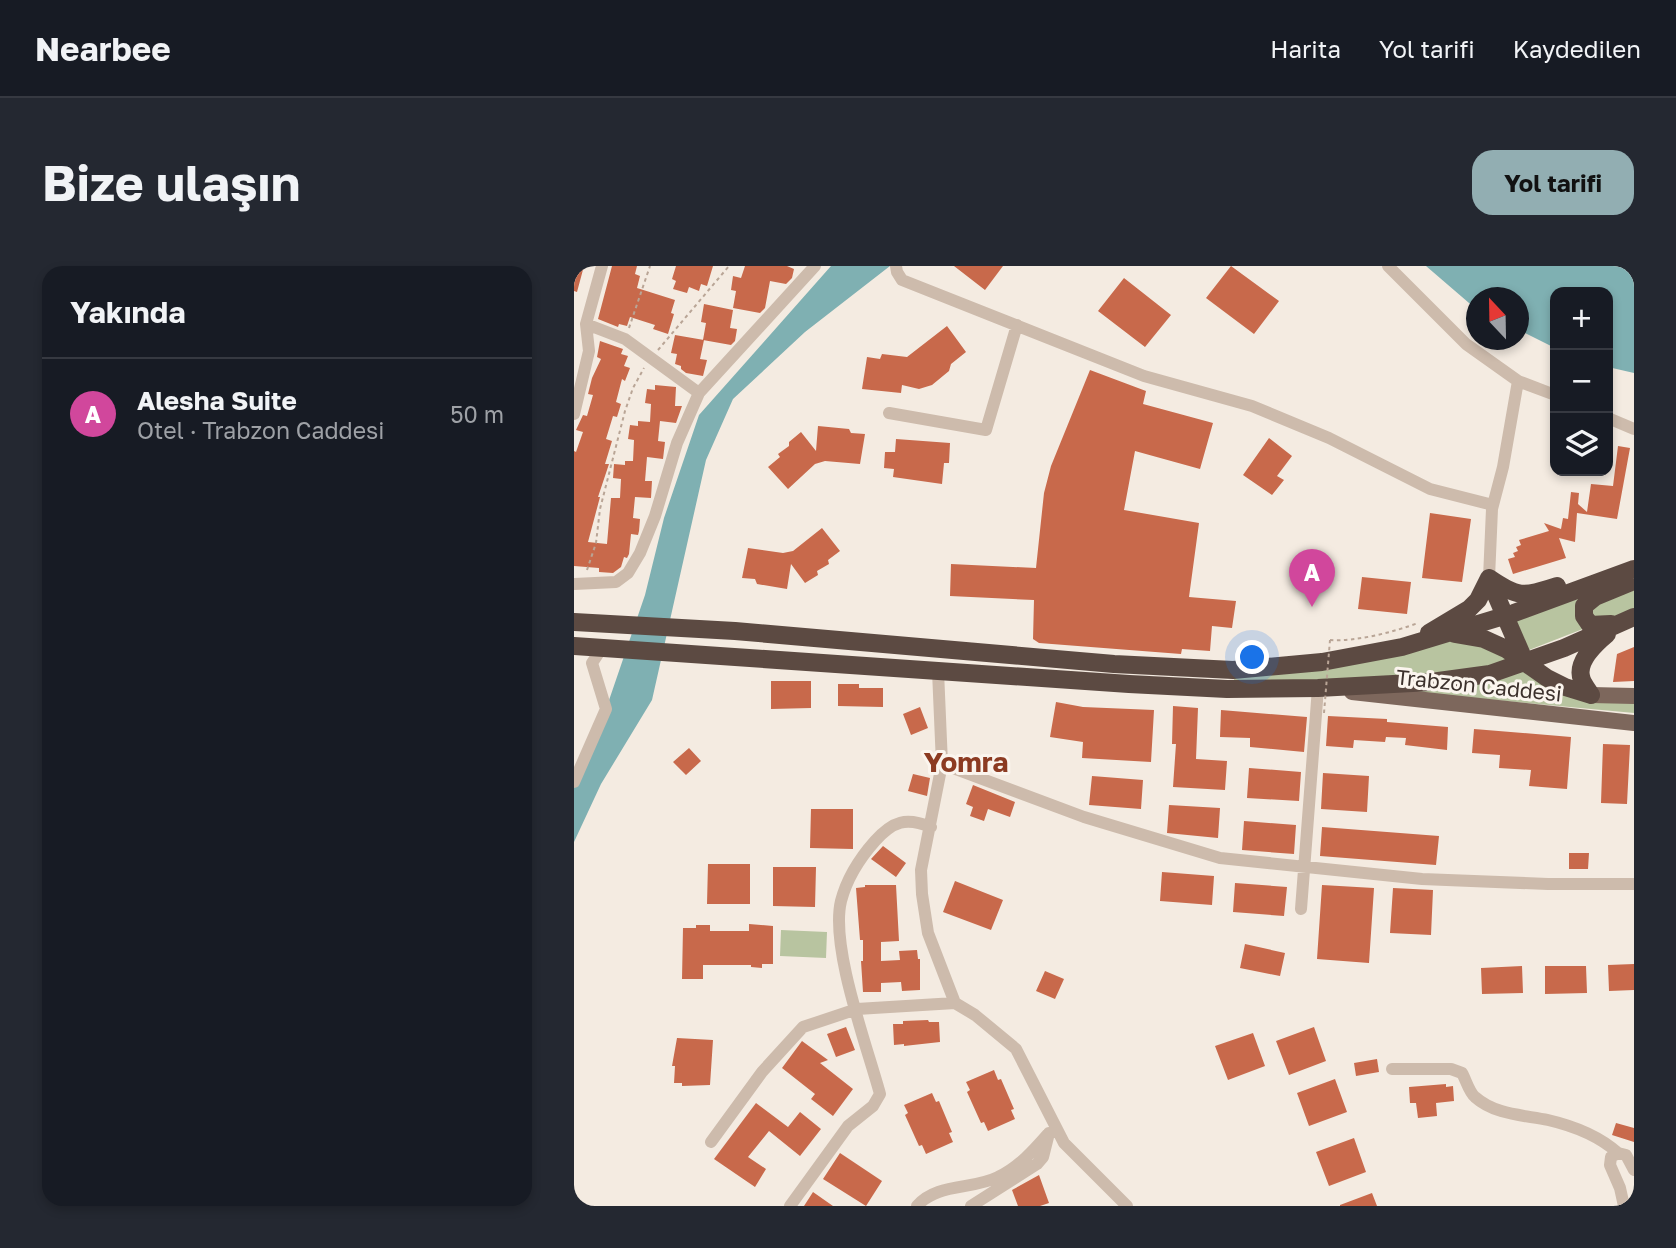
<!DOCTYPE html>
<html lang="tr">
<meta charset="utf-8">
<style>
body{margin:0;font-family:"Golos Text",sans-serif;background:#242831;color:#f1f3f6}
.controls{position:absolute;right:21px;top:21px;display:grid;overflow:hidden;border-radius:14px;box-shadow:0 4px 10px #0003}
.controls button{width:63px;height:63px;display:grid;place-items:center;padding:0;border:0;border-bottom:2px solid #363941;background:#171b24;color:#f1f3f6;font:35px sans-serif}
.compass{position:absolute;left:892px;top:21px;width:63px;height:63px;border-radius:50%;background:#171b24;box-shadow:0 4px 10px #0003;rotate:338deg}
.you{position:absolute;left:679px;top:392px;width:24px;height:24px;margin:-18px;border:5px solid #fff;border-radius:50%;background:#1a73e8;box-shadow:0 0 0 10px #1a73e833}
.badge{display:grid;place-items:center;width:46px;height:46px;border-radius:50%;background:#92aeb2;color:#fff;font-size:23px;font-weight:700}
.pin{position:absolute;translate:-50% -58px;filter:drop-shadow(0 2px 4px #0008)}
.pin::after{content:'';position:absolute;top:37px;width:24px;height:21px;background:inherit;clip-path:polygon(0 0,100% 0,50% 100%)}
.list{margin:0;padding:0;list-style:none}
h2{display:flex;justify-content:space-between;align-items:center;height:91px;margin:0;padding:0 28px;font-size:30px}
h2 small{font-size:23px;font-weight:400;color:#9ea1a6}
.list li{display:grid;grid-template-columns:46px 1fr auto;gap:21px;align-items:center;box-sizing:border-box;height:112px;padding:0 28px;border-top:2px solid #363941}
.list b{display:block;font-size:26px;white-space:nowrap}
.list p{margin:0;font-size:23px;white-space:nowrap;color:#9ea1a6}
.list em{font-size:23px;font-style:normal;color:#9ea1a6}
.icon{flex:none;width:38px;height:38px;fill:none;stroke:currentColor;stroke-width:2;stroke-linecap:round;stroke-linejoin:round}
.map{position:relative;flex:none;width:1060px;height:940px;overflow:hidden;border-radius:21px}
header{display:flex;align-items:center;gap:42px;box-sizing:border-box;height:98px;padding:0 35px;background:#171b24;border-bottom:2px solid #363941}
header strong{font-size:33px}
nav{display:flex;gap:38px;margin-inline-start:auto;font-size:24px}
.intro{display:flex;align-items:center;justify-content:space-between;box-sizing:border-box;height:168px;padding:0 42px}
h1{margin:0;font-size:49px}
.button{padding:18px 32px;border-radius:21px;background:#92aeb2;color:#111;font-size:24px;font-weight:700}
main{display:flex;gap:42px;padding:0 42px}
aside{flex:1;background:#171b24;border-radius:21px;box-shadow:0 4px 10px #0003}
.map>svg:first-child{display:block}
</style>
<header>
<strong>Nearbee</strong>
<nav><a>Harita</a><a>Yol tarifi</a><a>Kaydedilen</a></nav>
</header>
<div class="intro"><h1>Bize ulaşın</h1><a class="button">Yol tarifi</a></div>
<main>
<aside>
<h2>Yakında<small></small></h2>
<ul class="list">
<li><span class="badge" style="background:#d1479c">A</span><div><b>Alesha Suite</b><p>Otel · Trabzon Caddesi</p></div><em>50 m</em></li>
</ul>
</aside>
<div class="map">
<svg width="1060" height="940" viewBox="0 0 1060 940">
<rect width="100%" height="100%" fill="#f4ebe1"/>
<path fill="#b8c4a0" d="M1060,320V343L1030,355H1021L1016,339Z
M1020,327L1014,361L955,384L942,354Z
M876,373L900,378L941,396C849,412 753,416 660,415V409Z
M949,403L1060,435V447L814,424Z
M207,664L253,666L252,692L206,690Z"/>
<path fill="#7fb0b2" d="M257,0H316L231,66L159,133L132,194L78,434L27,518L0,576V516L32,443L71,329L90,252L125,149Z
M852,0H1060V107L1034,101V26H981V82L945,64L944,32H902V43Z"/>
<path fill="#c8694b" d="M0,0H10L3,26L0,25Z
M38,0H63L61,8L66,10L63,22L101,34L97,47L100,48L94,68L79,63L81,59L56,51L53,60L45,58L44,61L24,53Z
M102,0H139L133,20L127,18L125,25L115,21L113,27L99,23L102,15L98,13Z
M171,0H213L220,3L218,12L212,18L196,15L191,42L186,47L159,42L162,25L157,24L159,10L167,12Z
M380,0H429L411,24Z
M657,0L705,35L680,68L632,32Z
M550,12L597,49L571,81L524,45Z
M130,38L159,44L156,62L163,63L161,75L157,79L129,74L132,57L127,56Z
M373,60L392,86L377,98L375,105L358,119L345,123L328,119L327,127L288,123L293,91L306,93L308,88L333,91Z
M101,69L130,74L126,93L133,94L129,110L112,107L107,103V100L101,98L103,88L97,87Z
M26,75L49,83L47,88L54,90L50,100L56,102L51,115L48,113L42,136L47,138L43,151L39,150L32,173L38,175L31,198H35L24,231H26L14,276L33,278L37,232H46L47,213L39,212L40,198L51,199V195H59L60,174L54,173L56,159L64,160V155L76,156L77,138L71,137L73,123L81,124V119L102,121L101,140H108L102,157L86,155L84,175L91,176L89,193L73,191L71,215H78L77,232L61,231L59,252L66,253L65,265L64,269L57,268L55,288L53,292L50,291L47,301L39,307L25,306V302L0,300V185L2,186L9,166L2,164L9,149L13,150L19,129L14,128L18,112L27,93L23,91Z
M516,104L572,125L569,138L639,157L626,203L561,185L550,244L625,257L615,331L662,335L658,362L638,360L636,385L608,383L607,388L465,377L459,373L460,334L376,330L377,298L462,302L470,227L477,200Z
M244,160L275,163L277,167L291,168L286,198L251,195L241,198L214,223L194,201L206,191L204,188L215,180V176L227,166L242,185Z
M695,172L718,190L703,210L710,214L698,229L669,209Z
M322,173L376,177L375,197H370L368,218L319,211L320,203L310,202L311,186H321Z
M1044,180L1056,182L1043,253L1003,247L1001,276L985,272L992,292L939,308L934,293L941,291L939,287L944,285L942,281L947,279L945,274L975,265L970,257L987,263L989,252L994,253L997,226L1005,227L1004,238L1013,246L1017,218L1039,220Z
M856,247L897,253L888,316L848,312Z
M248,262L266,285L254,294L255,298L243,305L244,309L231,317L217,298L213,323L183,318L181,313L168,312L174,282L209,287L219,285Z
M788,311L837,316L833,348L784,343Z
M1060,381V415L1039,416L1043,388Z
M197,415H237V442L197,443Z
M264,418H285V422H309V441L264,440Z
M482,436L509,441L580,444L577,496L508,492L509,476L476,471Z
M599,440L624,442L622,493L653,495L651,524L599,521L602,478H598Z
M346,441L354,462L337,469L329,448Z
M647,444L733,451L730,486L676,481V472L646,471Z
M754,450L813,453V456L874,461L873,484L831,479L832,472L812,471L811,476L780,474L779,482L752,480Z
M900,463L997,471L993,523L955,520L957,504L925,502L926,489L898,487Z
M1029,478L1056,479L1053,538L1027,537Z
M115,482L127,495L112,509L99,496Z
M675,502L727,506L725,535L673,532Z
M749,507L795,510L793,546L747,543Z
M339,508L356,512L353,530L334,525Z
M518,510L569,514L567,543L515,539Z
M399,519L441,536L436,551L414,543L410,555L396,550L399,541L392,538Z
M595,539L646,542L644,572L593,567Z
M237,543H279V583L236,582Z
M670,555L722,559L720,588L668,584Z
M748,561L865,570L862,599L746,590Z
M309,580L332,597L322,611L297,593Z
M995,587H1015L1014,603H995Z
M134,598H176V638H133Z
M199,601H242L241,641L199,640Z
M588,606L640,610L638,639L586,635Z
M381,615L429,634L417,664L369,646Z
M661,617L713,621L710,650L659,646Z
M291,619H322L325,675L307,676V695L326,694L325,685L343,684L344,693H346V724L328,725L327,716L307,717V726H289L287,695H289V674H286L282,622L291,621Z
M748,619L800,622L795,697L743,693Z
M819,622L859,624L857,669L816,667Z
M175,658L199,660V698H188V702L177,701V699H129V713H108L109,662H122V659H136V665H175Z
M671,678L711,687L706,710L666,702Z
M1060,698V724L1035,725L1034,699Z
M948,700L949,727L908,728L907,702Z
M971,700H1012L1013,727L971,728Z
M471,705L490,713L481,733L462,725Z
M354,754L355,756H365L366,776L330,780V778L320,779L319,758H329V755Z
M272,761L281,784L262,791L253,768Z
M740,761L752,795L715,809L702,775Z
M679,767L691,800L654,814L641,780Z
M103,772L139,774L136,819L108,820V817H100L101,800H98Z
M228,775L254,794L246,797L279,823L259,850L237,833L241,828L208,802Z
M803,793L805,806L782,810L780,797Z
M420,804L424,814L427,813L440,843L437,844L441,853L414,865L410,856L407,857L393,826L396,824L392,816Z
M761,813L773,846L735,860L723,827Z
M872,818V821L879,820L880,835L862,837L863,850L844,852L842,837H836L835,821Z
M358,827L362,836L365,835L378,866L375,867L379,876L352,888L348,879L345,880L331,849L334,847L330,839Z
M182,837L214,861L226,846L247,863L226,890L195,865L174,891L192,903L181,921L140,893Z
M1042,857L1060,862V876L1038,869Z
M780,872L792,906L755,920L742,886Z
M266,887L308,915L292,940L249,913Z
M465,909L475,937L466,940H444L438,924Z
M239,926L259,940H230Z
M798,927L803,940H766V939Z"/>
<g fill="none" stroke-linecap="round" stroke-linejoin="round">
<path stroke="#b9a596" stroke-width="2" stroke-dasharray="3.5 3.5" stroke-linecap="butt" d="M55,62L76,0
M84,84L155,0
M13,304L22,277L26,243L51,145L59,122L70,102
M756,374C781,376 820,366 844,357"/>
<path stroke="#cdbbac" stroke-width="12" d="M322,0L323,6L328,14L570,110L678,140L755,172L856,223L919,239
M814,0L892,78L944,115L981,129
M12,58L51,73L125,127
M315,147L412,164L443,59
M0,148L15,85L12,58L28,0
M1034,152L1060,163
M915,312L918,243L929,201L944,115
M0,318L42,316L54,307L66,287L81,250L103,177L125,127L241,0
M368,498L510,551L646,592L848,613L974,618H1060
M0,516L32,443L18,397L26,385L33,383
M727,643L744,422
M381,737L401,749L442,783L490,877L553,940
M818,803H877L888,807C892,814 895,826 901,831C921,849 950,849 974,854C1000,860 1025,870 1044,887
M137,876L188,806L229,761L283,743L381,737L354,667L348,628L347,604L368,498L364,405
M216,940L274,860L299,840L306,828C293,780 256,681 267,635C273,612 285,593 301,575C319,555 332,551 357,561
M343,940C363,917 398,924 424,911C444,902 460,884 474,868
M397,940L463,898L469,891L475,867
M1050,940L1046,922L1036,899L1037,891L1044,887L1052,889L1060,904"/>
<path stroke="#7d675c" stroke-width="16" d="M778,426L1060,457
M1017,429L1060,430"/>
<path stroke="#5c4a42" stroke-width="18" d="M915,312C944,332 949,331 983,320
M915,313L951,396
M0,356L161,365L540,398L659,404L748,396L828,381L940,347L1060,303
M1037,358L1016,359L1010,350V340L1021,331L1055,317
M855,367L895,343L904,334L915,312
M881,368L910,373L932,383L973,412L991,421L1017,429
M0,380L555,418L653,423L744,422L857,416L916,408L990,382L1060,351
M1017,429C1014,424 1010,419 1008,414C1001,397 1021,378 1033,368"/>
<path stroke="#b9a596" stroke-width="2" stroke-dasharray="3.5 3.5" stroke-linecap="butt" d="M750,447L756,374"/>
</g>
<g text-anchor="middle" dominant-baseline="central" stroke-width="6" stroke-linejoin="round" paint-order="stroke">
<g font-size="21" fill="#3b302b" stroke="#fbf5ee">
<text transform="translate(905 419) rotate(6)">Trabzon Caddesi</text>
</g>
<g font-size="28" font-weight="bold" fill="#8c3b22" stroke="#fbf5ee">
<text x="392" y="495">Yomra</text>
</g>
</g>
</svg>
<div class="controls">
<button>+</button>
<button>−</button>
<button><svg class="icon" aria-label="layers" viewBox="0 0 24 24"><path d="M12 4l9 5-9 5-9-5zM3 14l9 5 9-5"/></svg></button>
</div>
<svg class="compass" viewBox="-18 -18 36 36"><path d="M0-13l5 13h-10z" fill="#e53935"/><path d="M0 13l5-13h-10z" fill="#9ea1a6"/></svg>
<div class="you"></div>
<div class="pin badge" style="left:738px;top:341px;background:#d1479c">A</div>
</div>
</main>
